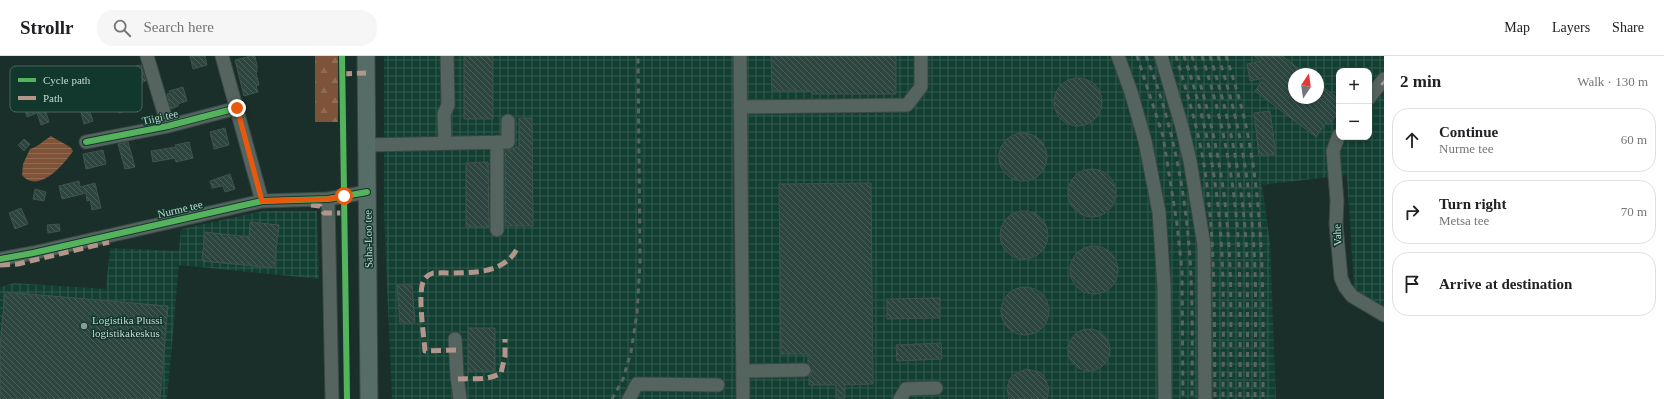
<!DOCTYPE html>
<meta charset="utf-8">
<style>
body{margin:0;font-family:Georgia,serif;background:#f6f6f6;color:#202124}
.controls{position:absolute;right:12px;top:12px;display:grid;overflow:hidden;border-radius:8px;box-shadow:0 2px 6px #0003}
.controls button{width:36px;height:36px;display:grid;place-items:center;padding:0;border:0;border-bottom:1px solid #e0e0e0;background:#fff;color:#202124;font:20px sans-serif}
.compass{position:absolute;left:1288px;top:12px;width:36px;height:36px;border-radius:50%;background:#fff;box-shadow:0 2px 6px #0003;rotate:13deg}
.stop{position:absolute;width:12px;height:12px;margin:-9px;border:3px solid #ea580c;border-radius:50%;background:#fff}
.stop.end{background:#ea580c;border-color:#fff;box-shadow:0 1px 4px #0008}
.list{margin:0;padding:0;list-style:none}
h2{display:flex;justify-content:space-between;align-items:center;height:52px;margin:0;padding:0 16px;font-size:17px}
h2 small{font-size:13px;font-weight:400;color:#757577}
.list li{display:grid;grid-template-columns:26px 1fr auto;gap:12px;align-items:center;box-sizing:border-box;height:64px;margin:0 8px 8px;padding:0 8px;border:1px solid #e0e0e0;border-radius:16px}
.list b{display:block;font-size:15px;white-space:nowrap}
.list p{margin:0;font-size:13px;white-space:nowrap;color:#757577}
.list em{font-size:13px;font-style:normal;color:#757577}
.icon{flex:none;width:22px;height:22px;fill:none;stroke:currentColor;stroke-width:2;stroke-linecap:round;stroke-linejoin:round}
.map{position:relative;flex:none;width:1384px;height:343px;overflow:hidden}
header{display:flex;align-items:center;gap:24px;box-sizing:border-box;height:56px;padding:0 20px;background:#fff;border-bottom:1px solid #e0e0e0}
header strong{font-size:19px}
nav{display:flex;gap:22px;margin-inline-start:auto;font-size:14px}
.search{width:280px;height:36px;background:#f6f6f6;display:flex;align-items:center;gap:10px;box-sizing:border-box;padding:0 14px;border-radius:16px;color:#757577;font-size:15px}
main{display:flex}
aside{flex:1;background:#fff}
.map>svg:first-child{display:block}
</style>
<header>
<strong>Strollr</strong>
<div class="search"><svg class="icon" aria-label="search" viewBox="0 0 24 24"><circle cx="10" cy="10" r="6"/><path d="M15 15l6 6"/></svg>Search here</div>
<nav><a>Map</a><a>Layers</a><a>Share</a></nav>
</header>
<main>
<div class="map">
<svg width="1384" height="343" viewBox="0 0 1384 343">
<defs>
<pattern id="industrial-grid" width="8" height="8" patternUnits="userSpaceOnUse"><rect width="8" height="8" fill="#133f33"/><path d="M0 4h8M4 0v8" fill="none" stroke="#345a50"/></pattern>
<pattern id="forest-firs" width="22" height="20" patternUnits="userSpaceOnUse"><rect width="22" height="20" fill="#7d5439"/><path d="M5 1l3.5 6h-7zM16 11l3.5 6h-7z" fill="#8e6c55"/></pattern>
<pattern id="water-rules" width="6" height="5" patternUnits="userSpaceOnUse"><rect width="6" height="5" fill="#7f5338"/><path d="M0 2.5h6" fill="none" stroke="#906b54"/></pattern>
<pattern id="building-back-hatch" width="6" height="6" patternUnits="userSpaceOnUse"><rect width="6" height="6" fill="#2c463f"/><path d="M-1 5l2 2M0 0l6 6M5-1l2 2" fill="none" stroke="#49605a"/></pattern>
</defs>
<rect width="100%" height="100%" fill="#1a2f29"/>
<path fill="url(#industrial-grid)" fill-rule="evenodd" d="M384,0H1384V252L1354,232L1347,119L1262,129L1270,187L1276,343H392L384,159ZM1339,15H1369V81H1339ZM1294,18H1318V42H1294Z
M263,155H317L319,223L179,209L167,343H0V231L14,227L106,233L110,192L179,195L181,173Z"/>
<path fill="url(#forest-firs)" d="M315,0H338V66H315Z"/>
<path fill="url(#water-rules)" d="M51,80C57,85 71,89 73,95C63,110 38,138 22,119L23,108L30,93C38,91 43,85 51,80Z"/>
<path fill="url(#building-back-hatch)" stroke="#41524c" d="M190,0H205L207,9L193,13Z
M251,0H255L257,10V16L256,17L259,29L256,30L258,36L244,40L235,4Z
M464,0H493V63H464Z
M771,0H896V38H812V35H772Z
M1254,0H1282L1306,18H1294V42H1318V27L1339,43V56L1329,69L1326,67L1316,81L1255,35L1264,22L1250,25L1247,8L1261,5Z
M141,9L146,25L130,29L128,21L130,20L128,12Z
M1054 46a24 24 0 1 1 48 0a24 24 0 1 1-48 0Z
M183,31L187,45L178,48V50L171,53L167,38L170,37L169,35Z
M40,38L49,66L41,69L37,57L27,61L21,44Z
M123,45L126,55L119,57L116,47Z
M88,50L93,65L84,68L80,53Z
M1270,55L1276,98L1259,100L1254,57Z
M519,62H532L533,170H505V94L519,91Z
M225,72L229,89L214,93L210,76Z
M999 101a24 24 0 1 1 48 0a24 24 0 1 1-48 0Z
M24,83L30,88L24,95L18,89Z
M128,86L135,111L125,113L118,88Z
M189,86L193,102L176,106L175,102L153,106L151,95L176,91L175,89Z
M103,94L106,108L86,113L83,98Z
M488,106L489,171H466V107Z
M1068 137a24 24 0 1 1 48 0a24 24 0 1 1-48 0Z
M230,118L235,133L225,136L223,130L212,132L210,125Z
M79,125L80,131L95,127L101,152L92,154L90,144L87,145L86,137L62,143L59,130Z
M871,127L873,328L845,329V342H836V329H809V321L812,314L808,307V298H781L779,128Z
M35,133L46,136L44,145L33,143Z
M21,152L28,168L15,173L9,157Z
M1000 179a24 24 0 1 1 48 0a24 24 0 1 1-48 0Z
M250,166L279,169L274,212L202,205L205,176L249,181Z
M59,168L60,175L48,177L47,169Z
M1070 214a24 24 0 1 1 48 0a24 24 0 1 1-48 0Z
M412,228L415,267L400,268L397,229Z
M1001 255a24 24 0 1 1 48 0a24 24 0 1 1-48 0Z
M5,236L168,250L160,343H0V290Z
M940,242V262L887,263V243Z
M468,272H495V315L468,316Z
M1068 294a21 21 0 1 1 42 0a21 21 0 1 1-42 0Z
M941,287L942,303L897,305L896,289Z
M1026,313L1039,316L1044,320L1049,332L1047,343H1009L1007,332L1009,325L1013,319Z"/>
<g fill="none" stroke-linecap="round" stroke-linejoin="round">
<g stroke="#394844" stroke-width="15">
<path id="minor" d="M147,0L168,70
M222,0L262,145
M740,0L743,343
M1118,0L1131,36L1145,85L1159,156L1164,230L1165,343
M1161,0L1182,71L1190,105L1204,189L1205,343
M1369,42L1384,23
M740,51L907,49L921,31V0
M1339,79L1333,95L1337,145L1336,168L1341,222L1345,231L1352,240L1384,259
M86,86L168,70L237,52
M497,86V174
M445,87L444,58L448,49L447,0
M367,89L508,86V65
M328,143L332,343
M0,203L33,197L262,145L328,143L367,136
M455,283L457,320L460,343
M743,315L804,314
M629,343L637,328L718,329
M900,343L906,333L936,332"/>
</g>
<g stroke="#394844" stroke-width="19">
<path id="major" d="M366,0L369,343"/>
</g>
<use href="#minor" stroke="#55645f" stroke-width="13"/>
<use href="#major" stroke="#566d67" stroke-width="17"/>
<path stroke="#586662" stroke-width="3" stroke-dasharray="5 5" stroke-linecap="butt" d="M1137,0L1163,80L1177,168L1182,215L1183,343
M1146,0C1174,70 1188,147 1191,222C1193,262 1192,303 1192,343
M1176,0C1189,43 1202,86 1207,130C1216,201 1214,272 1215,343
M1184,0C1198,41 1209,84 1215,127C1226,198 1223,271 1223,343
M1192,0C1209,55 1222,109 1227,166C1233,225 1230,284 1231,343
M1202,0C1221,59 1234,120 1238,182C1241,235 1240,289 1240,343
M1210,0C1231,66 1244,134 1247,203C1248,250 1247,296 1248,343
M1218,0C1235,51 1246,104 1251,158C1258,219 1255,281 1255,343
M1226,0C1235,28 1244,56 1249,85C1265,170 1263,257 1263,343
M612,343L623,323L631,296L637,257L640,207L638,0"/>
<path stroke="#b2968c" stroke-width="5" stroke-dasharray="10 5" stroke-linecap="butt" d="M342,18L366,17
M1382,26L1384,28
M311,149L320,150L324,157H344
M0,209L18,208L109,186
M456,294L425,295C424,280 417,235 424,224C426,220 430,218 433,217C462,216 501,222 517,193
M458,323C472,322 488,325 501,317L505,300V283"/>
<g stroke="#12372d" stroke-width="8">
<path id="cycleway" d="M342,0L347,343
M86,86L168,70L237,52
M0,203L33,197L262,145L328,143L367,136"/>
</g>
<use href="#cycleway" stroke="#56b35d" stroke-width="6"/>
</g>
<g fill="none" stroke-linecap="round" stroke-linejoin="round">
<path stroke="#ea580c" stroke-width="5" d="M237,52L262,145L328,143L344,140"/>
</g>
<circle fill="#899d96" stroke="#12372d" stroke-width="1.5" cx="84" cy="270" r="4"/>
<g text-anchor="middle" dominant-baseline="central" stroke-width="3" stroke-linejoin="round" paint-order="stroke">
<g font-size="11" fill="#c5d8d1" stroke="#12372d">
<text transform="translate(160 61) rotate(-13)">Tiigi tee</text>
<text transform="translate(180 153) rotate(-13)">Nurme tee</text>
<text transform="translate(1337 179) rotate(-93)">Vahe</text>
<text transform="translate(368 183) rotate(-91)">Saha-Loo tee</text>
</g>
<g font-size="11" fill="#c5d8d1" stroke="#12372d" text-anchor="start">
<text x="92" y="264">Logistika Plussi<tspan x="92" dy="13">logistikakeskus</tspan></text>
</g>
</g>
<rect x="10" y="10" width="132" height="46" rx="6" fill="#12372d" stroke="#48675e" stroke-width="1"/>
<rect x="18" y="22" width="18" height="4" fill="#56b35d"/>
<rect x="18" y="40" width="18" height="4" fill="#b2968c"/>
<g font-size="11" fill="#c5d8d1">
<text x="43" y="28">Cycle path</text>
<text x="43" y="46">Path</text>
</g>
</svg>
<div class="controls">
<button>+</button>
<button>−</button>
</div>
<svg class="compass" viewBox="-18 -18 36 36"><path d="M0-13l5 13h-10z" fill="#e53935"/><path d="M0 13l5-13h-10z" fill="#757577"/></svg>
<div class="stop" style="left:344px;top:140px"></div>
<div class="stop end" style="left:237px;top:52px"></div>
</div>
<aside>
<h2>2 min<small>Walk · 130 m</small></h2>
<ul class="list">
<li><svg class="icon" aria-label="ahead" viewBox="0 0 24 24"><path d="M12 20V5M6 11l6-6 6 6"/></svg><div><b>Continue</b><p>Nurme tee</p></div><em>60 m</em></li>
<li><svg class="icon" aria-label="right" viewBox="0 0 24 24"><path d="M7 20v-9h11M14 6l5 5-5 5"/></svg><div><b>Turn right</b><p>Metsa tee</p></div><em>70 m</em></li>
<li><svg class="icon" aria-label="arrive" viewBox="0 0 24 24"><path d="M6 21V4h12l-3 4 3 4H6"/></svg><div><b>Arrive at destination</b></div></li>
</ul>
</aside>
</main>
